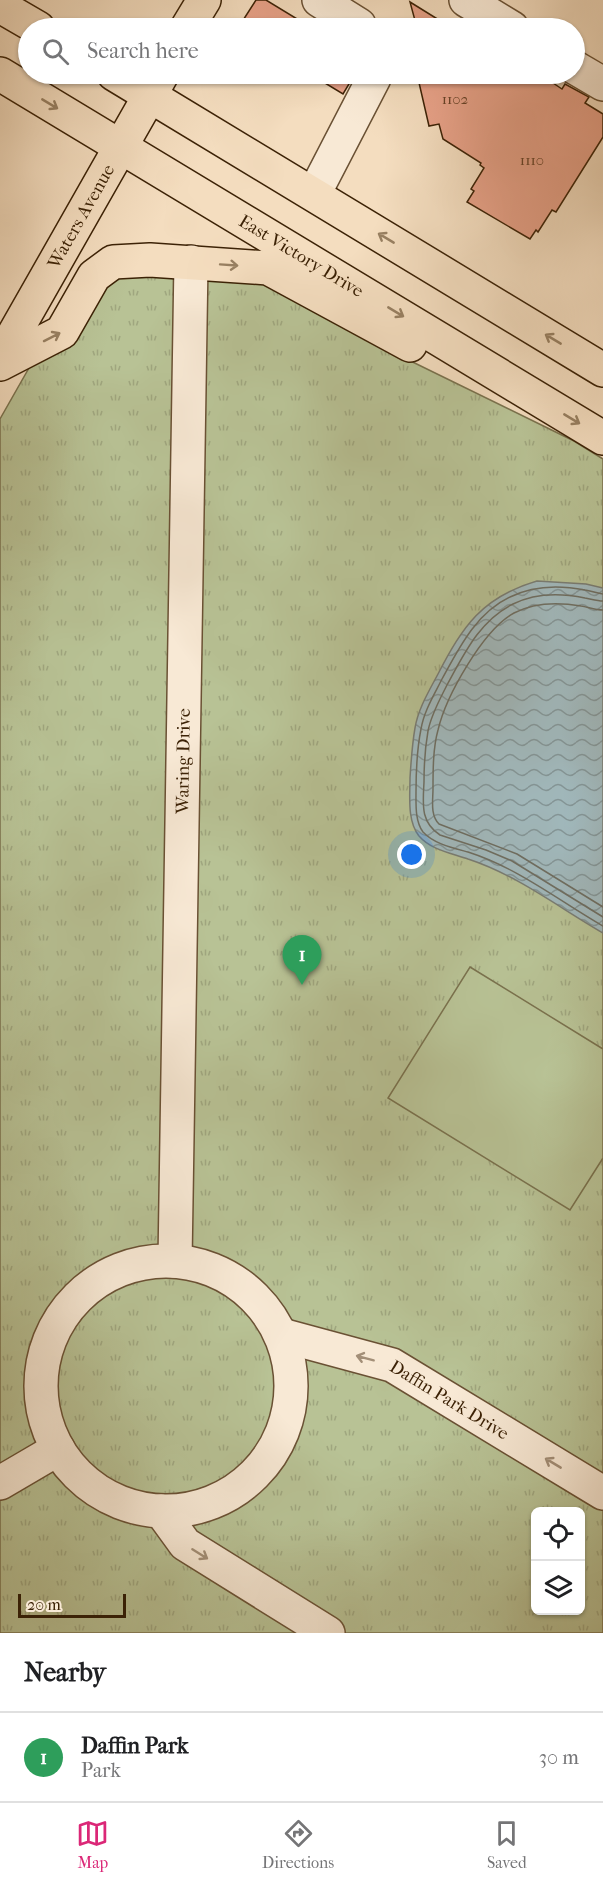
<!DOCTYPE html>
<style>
body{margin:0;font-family:"IM FELL French Canon",serif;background:#f6f6f6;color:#202124}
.controls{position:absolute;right:18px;bottom:18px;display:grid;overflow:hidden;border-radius:9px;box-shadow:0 2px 4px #0004}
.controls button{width:54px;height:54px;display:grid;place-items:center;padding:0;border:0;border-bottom:2px solid #e0e0e0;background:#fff;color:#202124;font:30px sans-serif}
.scale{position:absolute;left:18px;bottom:15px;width:108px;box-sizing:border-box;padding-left:6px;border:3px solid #3c2206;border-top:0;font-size:16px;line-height:21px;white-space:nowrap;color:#3c2206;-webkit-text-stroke:4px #f8e9d5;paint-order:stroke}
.you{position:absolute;left:412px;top:855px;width:21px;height:21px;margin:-15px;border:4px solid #fff;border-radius:50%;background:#1a73e8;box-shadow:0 0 0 9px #1a73e833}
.badge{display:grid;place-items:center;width:39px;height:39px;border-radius:50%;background:#db2777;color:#fff;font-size:20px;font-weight:700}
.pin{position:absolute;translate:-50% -50px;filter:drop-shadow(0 2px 3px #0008)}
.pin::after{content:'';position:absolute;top:32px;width:21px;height:18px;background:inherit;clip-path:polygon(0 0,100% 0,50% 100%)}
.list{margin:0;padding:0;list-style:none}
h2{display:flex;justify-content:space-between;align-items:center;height:78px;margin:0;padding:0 24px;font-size:26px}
h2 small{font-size:20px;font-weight:400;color:#757577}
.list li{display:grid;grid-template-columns:39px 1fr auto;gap:18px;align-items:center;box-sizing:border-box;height:90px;padding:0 24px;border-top:2px solid #e0e0e0}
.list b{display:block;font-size:22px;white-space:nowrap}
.list p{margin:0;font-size:20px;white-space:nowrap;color:#757577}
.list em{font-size:20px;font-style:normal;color:#757577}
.icon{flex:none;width:33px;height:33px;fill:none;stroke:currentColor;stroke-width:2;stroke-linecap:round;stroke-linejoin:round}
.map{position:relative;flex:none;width:603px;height:1633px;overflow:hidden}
.search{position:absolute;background:#fff;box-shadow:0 2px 4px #0004;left:18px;right:18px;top:18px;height:66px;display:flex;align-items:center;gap:15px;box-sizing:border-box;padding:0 21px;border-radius:33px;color:#757577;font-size:22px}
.sheet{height:168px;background:#fff}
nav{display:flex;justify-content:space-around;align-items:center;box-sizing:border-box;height:84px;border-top:2px solid #e0e0e0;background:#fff;font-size:16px;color:#757577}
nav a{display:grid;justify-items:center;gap:3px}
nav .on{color:#db2777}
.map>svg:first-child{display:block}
</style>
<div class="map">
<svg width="603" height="1633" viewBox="0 0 603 1633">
<defs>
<pattern id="grass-tufts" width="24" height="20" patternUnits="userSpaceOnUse" patternTransform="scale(1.5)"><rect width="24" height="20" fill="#b8c295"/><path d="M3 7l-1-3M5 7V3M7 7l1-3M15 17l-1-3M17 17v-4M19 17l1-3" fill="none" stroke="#9fa67f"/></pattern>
<pattern id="water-waves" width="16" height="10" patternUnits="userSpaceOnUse" patternTransform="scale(1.5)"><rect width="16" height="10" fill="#a1b9bd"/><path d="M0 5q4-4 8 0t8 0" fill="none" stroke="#849698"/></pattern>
</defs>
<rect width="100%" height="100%" fill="#f4ddbf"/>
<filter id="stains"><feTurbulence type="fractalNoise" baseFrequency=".00333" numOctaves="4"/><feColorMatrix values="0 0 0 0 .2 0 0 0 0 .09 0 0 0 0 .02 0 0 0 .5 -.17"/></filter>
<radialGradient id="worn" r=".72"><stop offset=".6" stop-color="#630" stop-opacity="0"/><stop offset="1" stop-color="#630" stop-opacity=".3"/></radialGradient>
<path fill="url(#grass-tufts)" stroke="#7a724e" stroke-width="1.5" fill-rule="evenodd" d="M123,272L267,281L384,348L574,441L603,459V1633H0V419L29,368L74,333L100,285ZM536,1512H580V1610H536Z"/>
<path fill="#b8c295" stroke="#7a724e" stroke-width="1.5" d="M470,967L603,1049V1158L570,1210L388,1098Z"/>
<path fill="url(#water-waves)" stroke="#797d74" stroke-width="1.5" d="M537,581L586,584L603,588V933C558,907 517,875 468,859C451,853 431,850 419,836C407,821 410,796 410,778C411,762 412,745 415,728C418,709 429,691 438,674C463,626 482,597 537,581Z"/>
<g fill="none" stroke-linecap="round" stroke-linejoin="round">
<path stroke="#6e6e62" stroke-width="1.5" d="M603,594C597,593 591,591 585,590C560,585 534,585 510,597C476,613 459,648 442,679C434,695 424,711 421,729C417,749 416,772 416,792C416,805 415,821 423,832C434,844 453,848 468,852C518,868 558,900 603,926
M603,601C597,601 591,599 585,598C561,593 535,593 513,604C480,620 464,654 447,685C440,699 431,715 428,731C425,748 424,765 424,782C423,804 420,822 440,835L486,850L512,861L603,917
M603,610C595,610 588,607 581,606C558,602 535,602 514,613C483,630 446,696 438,730C433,748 433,770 433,789C433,800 430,815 439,824L517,854L603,907"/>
</g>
<path fill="#e8a289" stroke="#3c2206" stroke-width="1.5" d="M256,0H266L312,28H238Z
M410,2L452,28H417Z
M310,74H355L343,94Z
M417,74H524L540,83L544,77L562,89L565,84L589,97L585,103L603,114V137L556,212L552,210L538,232L536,230L530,239L467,202L474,191L471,189L484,168L480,165L481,163L443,139L439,124L429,126Z"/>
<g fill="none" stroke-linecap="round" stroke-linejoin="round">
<g stroke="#6a5134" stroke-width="36">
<g id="minor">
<path d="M319,0L359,25L360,28"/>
<path d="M466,0L512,28"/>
<path d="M574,67L603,84"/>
<path d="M314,194L374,78L373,74"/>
<path id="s1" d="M175,1261L191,262"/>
<circle cx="166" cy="1386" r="125"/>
<path id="s2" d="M281,1335L392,1365L603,1493"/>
<path d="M0,1483L58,1449"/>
<path d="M161,1511L185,1544L328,1633"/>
</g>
</g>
<g stroke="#3c2206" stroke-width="36">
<g id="major">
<path d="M0,6L38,28"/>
<path d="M187,28L204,0"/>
<path id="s3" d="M0,74L603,438"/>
<path d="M114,74L603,370"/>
<path id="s4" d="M0,359L162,74"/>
<path d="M0,364L62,332L94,276L113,262L150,260L268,268L410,345"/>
</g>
</g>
<use href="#minor" stroke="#f8e9d5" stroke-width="33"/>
<use href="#major" stroke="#f4ddbf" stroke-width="33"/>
</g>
<defs><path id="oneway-shaft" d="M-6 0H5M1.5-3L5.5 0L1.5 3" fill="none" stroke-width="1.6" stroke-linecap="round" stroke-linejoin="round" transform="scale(1.5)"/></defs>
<g stroke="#988062">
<use href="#oneway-shaft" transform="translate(50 104) rotate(31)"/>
<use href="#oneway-shaft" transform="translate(386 238) rotate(-149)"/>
<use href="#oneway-shaft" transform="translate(229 265) rotate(4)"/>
<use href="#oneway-shaft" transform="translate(396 312) rotate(31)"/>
<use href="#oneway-shaft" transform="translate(52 337) rotate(-27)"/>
<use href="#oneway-shaft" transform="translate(553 339) rotate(-149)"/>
<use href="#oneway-shaft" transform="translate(572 419) rotate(31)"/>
</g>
<g stroke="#a38f78">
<use href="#oneway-shaft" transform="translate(365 1358) rotate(-165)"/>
<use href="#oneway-shaft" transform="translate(553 1463) rotate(-149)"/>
<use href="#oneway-shaft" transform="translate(200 1554) rotate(32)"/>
</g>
<g text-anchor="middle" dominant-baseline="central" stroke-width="4.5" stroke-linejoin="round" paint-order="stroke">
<g font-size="15" fill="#674227">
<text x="455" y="99">1102</text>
<text x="532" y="160">1110</text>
</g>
<g font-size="18" fill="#3c2206" stroke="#f8e9d5">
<text stroke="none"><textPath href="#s4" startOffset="164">Waters Avenue</textPath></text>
<text stroke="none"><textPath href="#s3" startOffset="352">East Victory Drive</textPath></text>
<text stroke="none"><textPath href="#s1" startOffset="500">Waring Drive</textPath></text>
<text stroke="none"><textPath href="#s2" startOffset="182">Daffin Park Drive</textPath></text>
</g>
</g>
<rect width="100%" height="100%" filter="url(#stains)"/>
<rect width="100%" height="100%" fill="url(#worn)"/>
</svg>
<div class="controls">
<button><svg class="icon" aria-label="locate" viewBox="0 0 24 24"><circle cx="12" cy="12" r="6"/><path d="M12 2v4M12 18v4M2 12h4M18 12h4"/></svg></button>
<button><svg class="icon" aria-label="layers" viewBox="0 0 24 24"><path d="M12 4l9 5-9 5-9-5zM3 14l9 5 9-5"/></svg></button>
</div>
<div class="scale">20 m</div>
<div class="you"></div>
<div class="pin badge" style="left:302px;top:985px;background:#2e9e5b">1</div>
<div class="search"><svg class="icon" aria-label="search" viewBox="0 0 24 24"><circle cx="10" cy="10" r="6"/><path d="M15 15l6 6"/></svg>Search here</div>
</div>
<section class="sheet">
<h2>Nearby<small></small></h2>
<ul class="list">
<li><span class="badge" style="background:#2e9e5b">1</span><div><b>Daffin Park</b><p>Park</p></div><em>30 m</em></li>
</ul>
</section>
<nav>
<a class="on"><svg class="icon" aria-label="map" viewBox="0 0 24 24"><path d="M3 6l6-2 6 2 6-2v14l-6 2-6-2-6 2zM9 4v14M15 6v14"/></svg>Map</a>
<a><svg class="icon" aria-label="directions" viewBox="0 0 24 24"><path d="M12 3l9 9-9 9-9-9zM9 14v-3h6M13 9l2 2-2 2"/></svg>Directions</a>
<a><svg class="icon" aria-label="saved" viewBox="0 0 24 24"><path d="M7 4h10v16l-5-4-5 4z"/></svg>Saved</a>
</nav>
